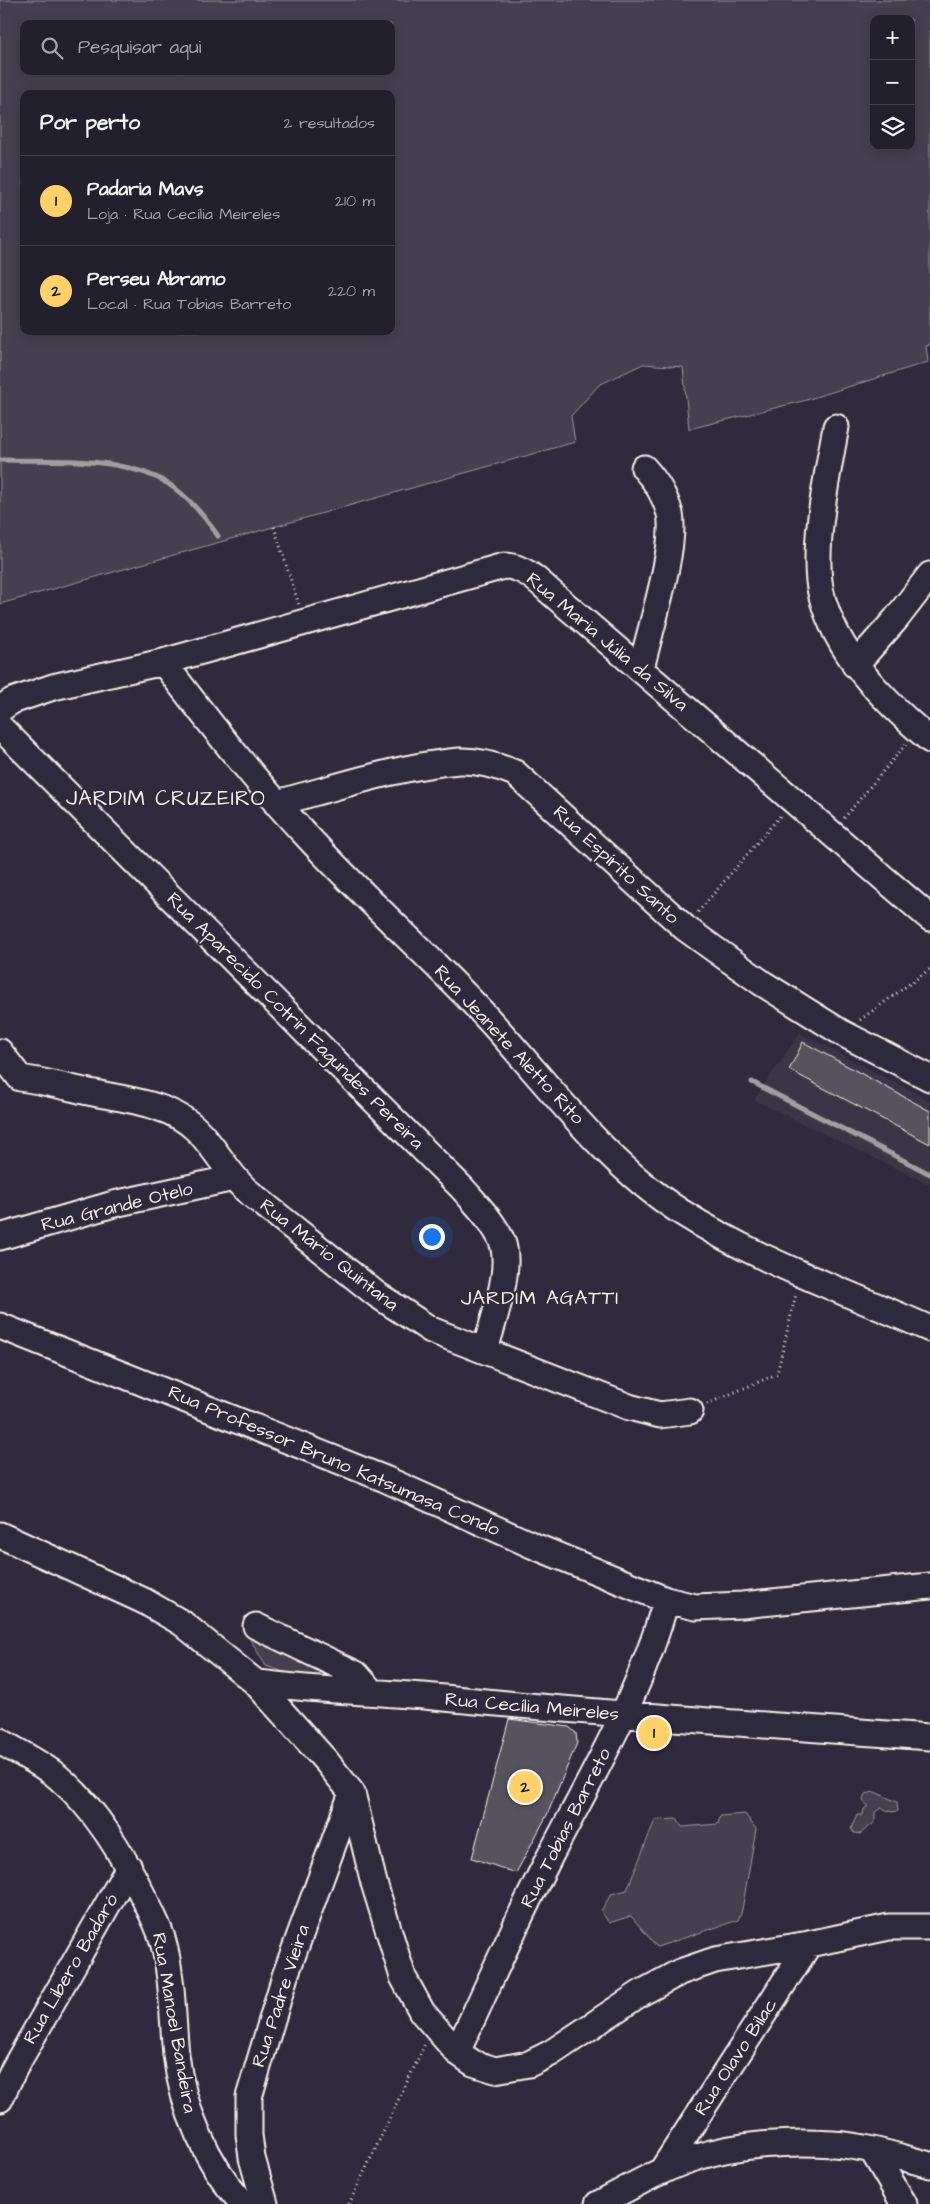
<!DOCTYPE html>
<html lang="pt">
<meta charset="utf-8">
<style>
body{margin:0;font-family:"Architects Daughter",sans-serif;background:#2f2d3a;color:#f1f3f6}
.controls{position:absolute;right:15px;top:15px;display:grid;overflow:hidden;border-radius:10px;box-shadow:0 2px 12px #0003}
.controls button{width:45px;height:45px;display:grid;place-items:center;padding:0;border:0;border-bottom:1px solid #403e4a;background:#23202e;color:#f1f3f6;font:25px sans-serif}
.you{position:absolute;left:431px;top:1236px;width:18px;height:18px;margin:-12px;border:4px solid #fff;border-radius:50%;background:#1a73e8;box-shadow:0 0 0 8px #1a73e833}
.badge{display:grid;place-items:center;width:32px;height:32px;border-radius:50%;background:#ffd166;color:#111;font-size:16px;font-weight:700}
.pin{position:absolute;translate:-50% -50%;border:2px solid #fff;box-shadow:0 1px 5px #0006}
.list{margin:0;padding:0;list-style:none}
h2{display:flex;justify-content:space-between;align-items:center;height:65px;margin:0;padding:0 20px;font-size:21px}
h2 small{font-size:16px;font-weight:400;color:#a3a3aa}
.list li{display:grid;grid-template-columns:32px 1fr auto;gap:15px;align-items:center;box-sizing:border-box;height:90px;padding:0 20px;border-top:1px solid #403e4a}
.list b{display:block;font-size:19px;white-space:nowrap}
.list p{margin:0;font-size:16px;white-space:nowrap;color:#a3a3aa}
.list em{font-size:16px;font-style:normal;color:#a3a3aa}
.icon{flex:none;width:28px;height:28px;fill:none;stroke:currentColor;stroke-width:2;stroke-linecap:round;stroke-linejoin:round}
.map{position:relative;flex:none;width:930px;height:2204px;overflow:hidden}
.search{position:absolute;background:#23202e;box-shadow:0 2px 12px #0003;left:20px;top:20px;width:375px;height:55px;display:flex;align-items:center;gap:12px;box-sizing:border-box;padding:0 18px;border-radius:10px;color:#a3a3aa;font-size:19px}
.panel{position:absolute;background:#23202e;box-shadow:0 2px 12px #0003;left:20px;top:90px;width:375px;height:245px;border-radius:10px}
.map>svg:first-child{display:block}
</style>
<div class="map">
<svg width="930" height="2204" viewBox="0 0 930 2204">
<rect width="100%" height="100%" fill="#2f2a3d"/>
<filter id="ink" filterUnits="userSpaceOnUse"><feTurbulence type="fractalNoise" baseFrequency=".02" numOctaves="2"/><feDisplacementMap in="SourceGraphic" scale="10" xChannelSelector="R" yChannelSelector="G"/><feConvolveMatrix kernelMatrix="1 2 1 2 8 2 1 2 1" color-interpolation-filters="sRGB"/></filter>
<g filter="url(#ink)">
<path fill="#3b3647" d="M800,1033L930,1101V1185L754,1100Z"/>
<path fill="#454050" stroke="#9c989c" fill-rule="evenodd" d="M0,0H930V345L926,346L928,362L803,401L689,429L683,367L643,364L599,385L571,416L575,442L0,604ZM874,19H911V146H874ZM24,24H391V71H24ZM24,94H391V331H24Z
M255,1627L335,1666L330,1677L293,1675L266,1666L248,1636Z
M875,1792L897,1802L898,1811L892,1812L881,1808L875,1812V1822L860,1834L854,1833L851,1829L857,1815H863L864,1809L868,1806L863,1801L865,1794Z
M745,1814L756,1829L742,1910L738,1920L657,1947L631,1916L609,1923L601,1911L611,1894L627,1890L655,1820L677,1819L682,1827L718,1824L720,1816Z"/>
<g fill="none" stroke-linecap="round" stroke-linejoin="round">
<path stroke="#a19ea0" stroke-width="5" d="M0,460C52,461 110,456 158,478C183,490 203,514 218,536
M752,1082L930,1174"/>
</g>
<path fill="#56525f" stroke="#f4f1e8" d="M803,1042L930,1111V1144L789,1070Z
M509,1719L569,1727L576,1733L577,1743L547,1815L516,1873L472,1858Z"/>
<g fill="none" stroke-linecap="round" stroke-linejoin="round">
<g stroke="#f4f1e8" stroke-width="29">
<path id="minor" d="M836,427C828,471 811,550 821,593C836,654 884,701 930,740
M163,662C208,721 254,780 305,834C360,894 421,948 477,1007C543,1076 600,1160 681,1212C758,1261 847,1292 930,1329
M855,665L896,619L930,575
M641,669C649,633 677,546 670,514C665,495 657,482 644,468
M0,709L12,701L53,687L163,662L504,566C525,566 540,583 555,596L930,918
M0,727L462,1188C476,1204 493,1221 502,1241C513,1270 492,1322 485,1351
M276,803C336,788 398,766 459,761C478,760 498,766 515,773L685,928L717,951L762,983L842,1033L930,1078
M0,1052L20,1078C42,1081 62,1086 84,1091C120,1099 170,1102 198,1131C216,1149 227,1172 246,1190L376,1294L431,1330L629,1407L660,1415L690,1411
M0,1237L114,1204L234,1178
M0,1326L385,1479L534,1546L666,1600L695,1607L742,1605L930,1586
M0,1535L144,1601L182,1623L255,1682L327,1762L352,1793L374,1883L403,1977L422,2012L457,2052L473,2063L495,2070L529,2064L551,2053L641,1993L680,1972L715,1960L809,1944L889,1927H930
M256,1626L356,1674L371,1691
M255,1682C311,1691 368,1691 424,1696C593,1713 761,1725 930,1737
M0,1741C19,1753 41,1763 58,1777C97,1810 123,1855 145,1900C151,1912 158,1925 162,1938C173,1975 172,2016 176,2054C182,2108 207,2164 243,2204
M457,2052C487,1988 516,1922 549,1858C593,1774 642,1691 666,1600
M0,2099L14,2069L129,1867
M872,2150L904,2204
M663,2169L809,1944
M265,2204L252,2158L249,2135V2097L285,1976L352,1793
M598,2204C631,2187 662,2168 698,2157C737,2144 793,2141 833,2144C866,2146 899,2157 930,2165"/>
</g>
<path stroke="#f4f1e8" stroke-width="3" stroke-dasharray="1 4" stroke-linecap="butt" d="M274,527L299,605
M844,818L906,744
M698,912L780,816
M860,1020L930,969
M707,1404L777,1374L796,1294
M349,2204L425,2044"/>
<use href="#minor" stroke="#2f2a3d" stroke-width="25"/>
</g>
</g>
<g text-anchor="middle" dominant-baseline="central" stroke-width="4" stroke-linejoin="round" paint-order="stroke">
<g font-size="19" fill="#f4f1e8" stroke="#2f2a3d">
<text transform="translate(607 642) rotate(40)">Rua Maria Júlia da Silva</text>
<text transform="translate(616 865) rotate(43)">Rua Espírito Santo</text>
<text transform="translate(295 1021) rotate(45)">Rua Aparecido Cotrin Fagundes Pereira</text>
<text transform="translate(509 1045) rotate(47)">Rua Jeanete Aletto Rito</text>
<text transform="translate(117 1207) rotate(-14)">Rua Grande Otelo</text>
<text transform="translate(329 1255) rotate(38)">Rua Mário Quintana</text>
<text transform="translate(334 1461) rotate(23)">Rua Professor Bruno Katsumasa Condo</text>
<text transform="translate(532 1707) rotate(5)">Rua Cecília Meireles</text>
<text transform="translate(566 1828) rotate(-63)">Rua Tobias Barreto</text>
<text transform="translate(71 1969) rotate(-60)">Rua Libero Badaró</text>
<text transform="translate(281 1996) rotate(-72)">Rua Padre Vieira</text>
<text transform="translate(174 2023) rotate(80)">Rua Manoel Bandeira</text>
<text transform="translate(736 2057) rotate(-57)">Rua Olavo Bilac</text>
</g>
<g font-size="20" letter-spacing="1" fill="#f4f1e8" stroke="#2f2a3d">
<text x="540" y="1298">JARDIM AGATTI</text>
</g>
<g font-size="21" letter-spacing="1" fill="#f4f1e8" stroke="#2f2a3d">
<text x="166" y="798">JARDIM CRUZEIRO</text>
</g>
</g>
</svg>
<div class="controls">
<button>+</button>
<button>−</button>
<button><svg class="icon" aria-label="layers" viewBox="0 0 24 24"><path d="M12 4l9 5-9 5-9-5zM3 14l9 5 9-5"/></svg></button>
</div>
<div class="you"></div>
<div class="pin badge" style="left:654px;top:1733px">1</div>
<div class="pin badge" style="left:525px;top:1787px">2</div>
<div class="search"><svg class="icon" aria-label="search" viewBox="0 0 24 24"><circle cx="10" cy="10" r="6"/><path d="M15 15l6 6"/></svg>Pesquisar aqui</div>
<section class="panel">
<h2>Por perto<small>2 resultados</small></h2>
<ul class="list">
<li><span class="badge">1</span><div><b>Padaria Mavs</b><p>Loja · Rua Cecília Meireles</p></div><em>210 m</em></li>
<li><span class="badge">2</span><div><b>Perseu Abramo</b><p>Local · Rua Tobias Barreto</p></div><em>220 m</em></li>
</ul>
</section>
</div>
